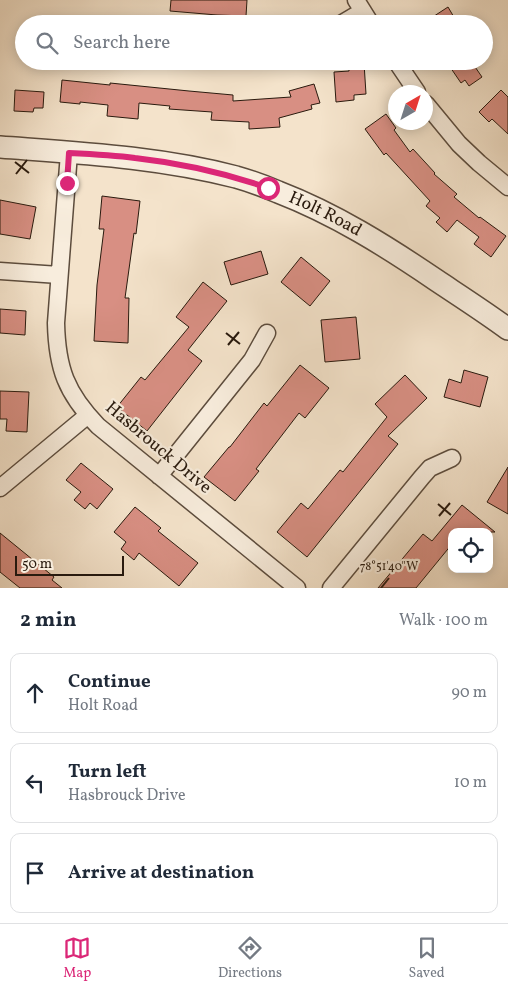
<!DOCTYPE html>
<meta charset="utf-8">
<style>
body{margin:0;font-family:Vollkorn,serif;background:#f2f2f3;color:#1f2937}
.controls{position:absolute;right:15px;bottom:15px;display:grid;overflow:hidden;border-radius:10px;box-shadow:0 2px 12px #0003}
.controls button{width:45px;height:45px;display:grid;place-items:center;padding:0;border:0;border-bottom:1px solid #e0e1e3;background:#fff;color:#1f2937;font:25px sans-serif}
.compass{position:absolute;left:388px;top:85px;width:45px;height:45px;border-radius:50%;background:#fff;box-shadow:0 2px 12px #0003;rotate:39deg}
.scale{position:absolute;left:15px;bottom:12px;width:109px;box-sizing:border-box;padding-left:5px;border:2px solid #291a0e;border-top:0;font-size:14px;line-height:18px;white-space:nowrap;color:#291a0e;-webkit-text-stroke:4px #f8eddd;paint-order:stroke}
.stop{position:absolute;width:15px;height:15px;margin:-11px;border:4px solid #db2777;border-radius:50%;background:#fff}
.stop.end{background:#db2777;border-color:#fff;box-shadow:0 1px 5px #0008}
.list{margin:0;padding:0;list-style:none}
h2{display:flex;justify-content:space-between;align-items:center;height:65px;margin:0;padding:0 20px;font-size:21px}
h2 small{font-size:16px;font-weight:400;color:#747a83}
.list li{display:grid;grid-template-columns:32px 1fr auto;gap:15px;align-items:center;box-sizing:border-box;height:80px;margin:0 10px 10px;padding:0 10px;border:1px solid #e0e1e3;border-radius:10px}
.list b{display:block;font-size:19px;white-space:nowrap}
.list p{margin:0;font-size:16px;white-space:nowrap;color:#747a83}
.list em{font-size:16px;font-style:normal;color:#747a83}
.icon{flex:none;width:28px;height:28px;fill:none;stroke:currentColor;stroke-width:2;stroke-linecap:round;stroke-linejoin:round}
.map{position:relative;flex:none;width:508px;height:588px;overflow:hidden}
.search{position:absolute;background:#fff;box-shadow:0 2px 12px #0003;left:15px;right:15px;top:15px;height:55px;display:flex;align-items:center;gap:12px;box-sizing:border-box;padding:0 18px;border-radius:28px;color:#747a83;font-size:19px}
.sheet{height:335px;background:#fff}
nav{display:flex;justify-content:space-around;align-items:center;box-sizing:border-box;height:70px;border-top:1px solid #e0e1e3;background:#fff;font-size:14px;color:#747a83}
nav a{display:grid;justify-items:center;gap:2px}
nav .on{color:#db2777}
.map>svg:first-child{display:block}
</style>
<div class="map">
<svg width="508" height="588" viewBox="0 0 508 588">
<rect width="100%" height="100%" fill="#f4e3cb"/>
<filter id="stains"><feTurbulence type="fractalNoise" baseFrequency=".004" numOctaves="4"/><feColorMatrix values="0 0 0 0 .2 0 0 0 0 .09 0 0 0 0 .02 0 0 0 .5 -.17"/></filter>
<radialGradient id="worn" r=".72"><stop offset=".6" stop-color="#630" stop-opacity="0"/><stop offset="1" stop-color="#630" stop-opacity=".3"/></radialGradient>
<path fill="#d88f83" stroke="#291a0e" d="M171,0H247L246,16L217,15L170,11Z
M448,7L458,24H422Z
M446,61H471L482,77L469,86L465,80L461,83Z
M364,63L366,94L354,95V100L336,102L334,72L349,71V64Z
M62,80L110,85V83L189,91L233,95V101L291,97L289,91L314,84L320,103L311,105L312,109L279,118L280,127L249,129V122L211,120L212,112L169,109L170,106L139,103L138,119L107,116L108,105L80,102V104L60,102Z
M15,90L44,92L43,108H34L33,112L14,111Z
M501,90L508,97V134L492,119L489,122L479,112Z
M386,114L396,128L394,130L410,152L413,149L435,173L434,174L457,194L454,197L479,218L480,217L506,236L491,257L474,244L479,237L457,220L447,232L436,222L440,218L426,206L430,201L386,153L384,155L365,129Z
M102,196L140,201L136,234L134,233L125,298H129L128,343L94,341L97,285L104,229H99Z
M0,200L36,207L30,239L0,234Z
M261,251L268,274L231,285L224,262Z
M301,257L330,281L310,306L281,282Z
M203,282L227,301L188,350L202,361L147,431L117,407L141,377L145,380L189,327L176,317Z
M0,309L26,311L25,335L0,333Z
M356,317L360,359L325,362L321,320Z
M300,365L329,388L305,418L299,413L256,469L259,471L235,501L204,477L229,447H230L264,403L267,406Z
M464,370L488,377L480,407L444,397L449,379L461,383Z
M405,375L427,398L388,436L398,444L307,557L277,532L301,503L308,509L340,470L343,472L387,417L375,404Z
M0,391L29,392L27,432L6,431L7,419H0Z
M81,463L113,489L97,509L90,503L85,509L74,500L81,492L66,480Z
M508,467V514L487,502Z
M462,505L495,532H452V544L416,588H378L423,534L432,541Z
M135,507L161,528L158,531L198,563L179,586L139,553L134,560L121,549L126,542L114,532Z
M0,533L54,577L52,580L62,588H20L0,572Z"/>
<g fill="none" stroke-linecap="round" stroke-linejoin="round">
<g stroke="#5c4c3d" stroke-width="19">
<path id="minor" d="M356,0L371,24
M341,24L363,11
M396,61L417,92
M426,104L459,144L479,163L508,187
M69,153L56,323C57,368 66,393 98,426L297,588
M0,271L59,275
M159,476L252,360L267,333
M0,488L88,415
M331,588L422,477L430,468L452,458"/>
</g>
<g stroke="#5c4c3d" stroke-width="24">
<g id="tertiary">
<path id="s1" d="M0,147C79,153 159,157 236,177C250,181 264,186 278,192C335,214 386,246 436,280C460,296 485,312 508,329"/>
</g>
</g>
<use href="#minor" stroke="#f8eddd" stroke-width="16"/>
<use href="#tertiary" stroke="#f8eddd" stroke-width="21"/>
</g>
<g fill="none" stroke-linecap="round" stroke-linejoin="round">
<path stroke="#db2777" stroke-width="6" d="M67,183L69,153C91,154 113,155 135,158C180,163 225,173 268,188"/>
</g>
<path fill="none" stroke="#291a0e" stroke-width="2" d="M15,162L29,173M16,174L27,160M226,333L240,344M228,345L239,332M438,504L451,515M439,516L450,503M381,588L389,578"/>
<g text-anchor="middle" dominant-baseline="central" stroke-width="4.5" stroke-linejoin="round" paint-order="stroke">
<g font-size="18" fill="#291a0e" stroke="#f8eddd">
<text stroke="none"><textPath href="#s1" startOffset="335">Holt Road</textPath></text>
<text transform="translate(158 448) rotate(40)">Hasbrouck Drive</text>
</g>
</g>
<g font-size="12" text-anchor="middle" fill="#291a0e" stroke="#f8eddd" stroke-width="4.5" stroke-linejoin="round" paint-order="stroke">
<text x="389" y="570">78°51'40"W</text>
</g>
<rect width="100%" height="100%" filter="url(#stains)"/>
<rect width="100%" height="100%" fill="url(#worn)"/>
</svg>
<div class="controls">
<button><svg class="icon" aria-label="locate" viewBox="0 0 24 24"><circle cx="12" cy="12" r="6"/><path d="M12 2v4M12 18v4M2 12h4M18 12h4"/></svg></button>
</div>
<svg class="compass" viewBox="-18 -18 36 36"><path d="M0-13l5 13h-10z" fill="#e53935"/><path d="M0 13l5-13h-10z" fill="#747a83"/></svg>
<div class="scale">50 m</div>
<div class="stop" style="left:268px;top:188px"></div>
<div class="stop end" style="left:67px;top:183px"></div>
<div class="search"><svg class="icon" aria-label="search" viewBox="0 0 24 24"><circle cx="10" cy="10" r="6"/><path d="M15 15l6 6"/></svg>Search here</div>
</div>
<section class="sheet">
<h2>2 min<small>Walk · 100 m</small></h2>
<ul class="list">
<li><svg class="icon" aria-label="ahead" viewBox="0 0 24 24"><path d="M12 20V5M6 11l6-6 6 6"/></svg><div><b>Continue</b><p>Holt Road</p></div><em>90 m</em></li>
<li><svg class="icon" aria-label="left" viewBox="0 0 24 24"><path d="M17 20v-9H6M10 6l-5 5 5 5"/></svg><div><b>Turn left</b><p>Hasbrouck Drive</p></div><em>10 m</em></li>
<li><svg class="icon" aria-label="arrive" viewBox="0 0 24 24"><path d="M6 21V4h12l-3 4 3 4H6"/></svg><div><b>Arrive at destination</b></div></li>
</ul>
</section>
<nav>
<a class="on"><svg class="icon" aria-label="map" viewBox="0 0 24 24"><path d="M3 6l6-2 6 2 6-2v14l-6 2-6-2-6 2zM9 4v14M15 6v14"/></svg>Map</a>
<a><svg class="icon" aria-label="directions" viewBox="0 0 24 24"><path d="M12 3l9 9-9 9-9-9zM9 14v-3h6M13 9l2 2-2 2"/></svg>Directions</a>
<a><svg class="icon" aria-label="saved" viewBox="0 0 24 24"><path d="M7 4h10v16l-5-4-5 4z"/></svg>Saved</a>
</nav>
